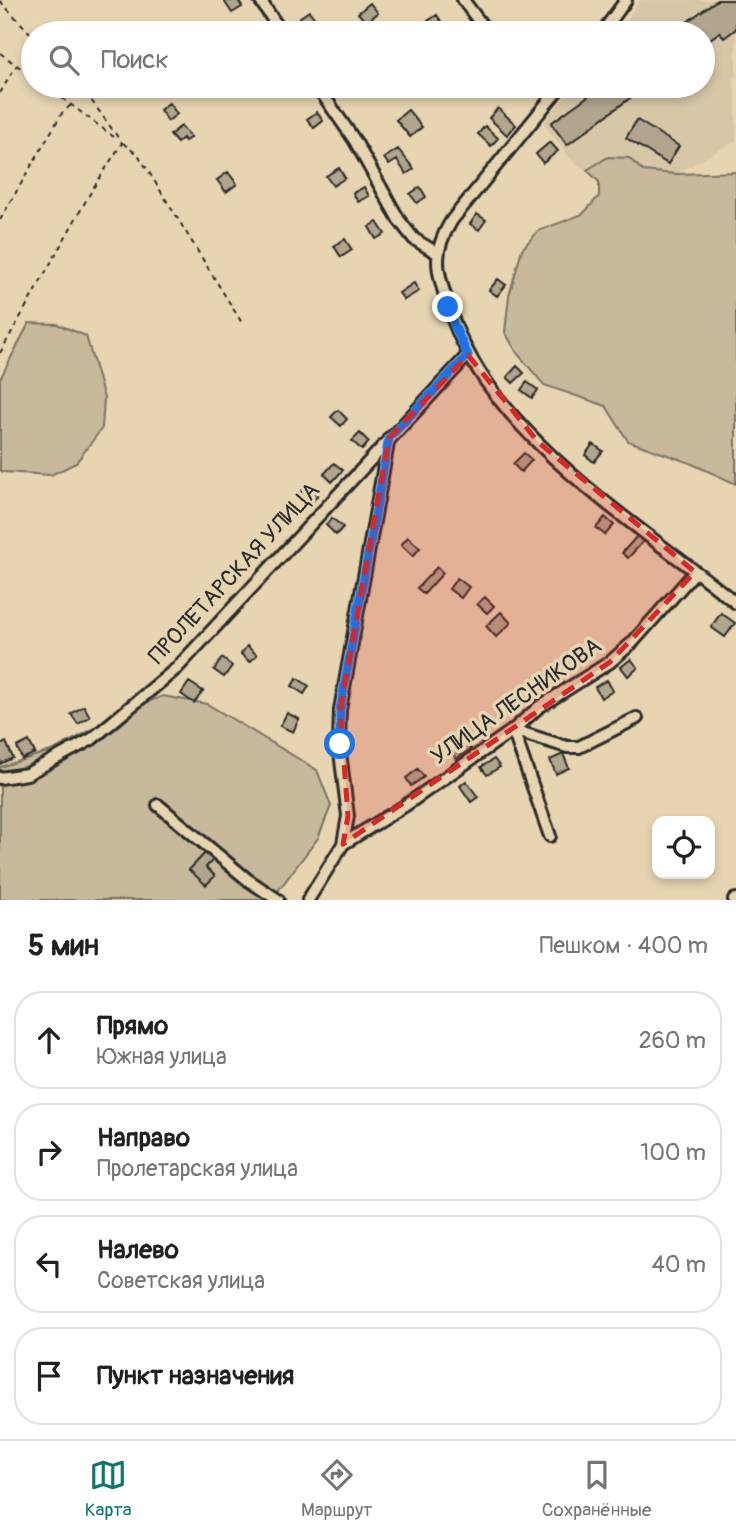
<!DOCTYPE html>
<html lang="ru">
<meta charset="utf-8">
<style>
body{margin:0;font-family:Pangolin,sans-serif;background:#f6f6f6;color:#202124}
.controls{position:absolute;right:21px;bottom:21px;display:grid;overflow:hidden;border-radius:14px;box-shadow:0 4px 10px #0003}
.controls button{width:63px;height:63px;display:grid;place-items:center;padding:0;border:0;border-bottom:2px solid #e0e0e0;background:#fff;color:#202124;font:35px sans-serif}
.stop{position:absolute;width:21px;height:21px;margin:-16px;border:5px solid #1a73e8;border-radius:50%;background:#fff}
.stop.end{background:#1a73e8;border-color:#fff;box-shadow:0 2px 7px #0008}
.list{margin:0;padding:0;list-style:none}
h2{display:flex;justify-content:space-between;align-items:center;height:91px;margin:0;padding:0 28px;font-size:30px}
h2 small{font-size:23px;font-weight:400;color:#757577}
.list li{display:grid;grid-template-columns:46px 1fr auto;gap:21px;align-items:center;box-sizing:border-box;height:98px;margin:0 14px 14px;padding:0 14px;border:2px solid #e0e0e0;border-radius:28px}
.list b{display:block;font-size:26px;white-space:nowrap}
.list p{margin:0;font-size:23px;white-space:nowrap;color:#757577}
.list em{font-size:23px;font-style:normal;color:#757577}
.icon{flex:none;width:38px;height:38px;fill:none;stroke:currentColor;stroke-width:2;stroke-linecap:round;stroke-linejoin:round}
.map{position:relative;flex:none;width:736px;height:900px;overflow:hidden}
.search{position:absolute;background:#fff;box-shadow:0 4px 10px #0003;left:21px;right:21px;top:21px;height:77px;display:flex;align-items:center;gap:18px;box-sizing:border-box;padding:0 24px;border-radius:38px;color:#757577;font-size:26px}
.sheet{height:539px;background:#fff}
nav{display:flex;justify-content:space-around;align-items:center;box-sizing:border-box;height:98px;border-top:2px solid #e0e0e0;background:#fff;font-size:19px;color:#757577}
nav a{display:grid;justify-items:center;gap:4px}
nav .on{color:#0f766e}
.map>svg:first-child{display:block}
</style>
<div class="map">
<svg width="736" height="900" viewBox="0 0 736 900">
<rect width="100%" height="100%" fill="#e7d5b2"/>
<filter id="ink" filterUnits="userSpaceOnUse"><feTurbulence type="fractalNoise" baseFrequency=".0143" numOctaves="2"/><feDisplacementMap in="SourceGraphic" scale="14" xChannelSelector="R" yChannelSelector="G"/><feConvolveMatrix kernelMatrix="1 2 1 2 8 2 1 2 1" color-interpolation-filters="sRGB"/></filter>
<g filter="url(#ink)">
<path fill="#d7c7a7" d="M640,0H736V76L733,79L736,96V141L676,174L643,171L608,157L587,170L573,162L543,123L575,86H703V33H619Z"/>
<path fill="#c8b99c" stroke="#7a7264" stroke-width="2" d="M608,157L629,158L643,171L676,174L736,172V484L690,463L628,441L606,406L544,385L517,353L505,332L509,296L522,249L538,231L583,214L599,196V182L587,170Z
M29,323L57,324L86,336L104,398L102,428L76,463L51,475L3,472L0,470V379Z
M163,696L207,704L317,770L331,806L318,838L271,900H0V767L54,750L132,708Z"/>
<path fill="#b2a58d" stroke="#2b2b2b" stroke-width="2" d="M238,0L242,7L232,13L224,1Z
M717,0H736V29L724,38L720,32L703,44V33H672Z
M370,3L378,13L366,22L358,13Z
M309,11L317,21L306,28L299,18Z
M437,15L445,27L436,33H424L419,27Z
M602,86H668L653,97L645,87L567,145L551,123Z
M169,103L177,114L168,121L160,110Z
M498,108L516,125L507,135L489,118Z
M408,110L422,127L410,137L396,120Z
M317,112L323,121L314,128L307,119Z
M637,120L679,146L668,164L626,138Z
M181,126L191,137L185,141L183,138L177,143L170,135Z
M485,126L498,138L491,146L478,134Z
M550,142L558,151L543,163L536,154Z
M398,149L414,169L406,174L397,160L389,165L384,158Z
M339,168L345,178L333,186L326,176Z
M228,172L237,184L226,192L217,180Z
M364,187L369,196L358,202L353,193Z
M420,187L426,197L417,203L410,194Z
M477,214L486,220L479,230L470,224Z
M377,222L385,234L376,239L369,227Z
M345,239L352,250L341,257L334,246Z
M498,279L506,285L497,296L489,290Z
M414,283L419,291L404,300L399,293Z
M517,366L524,373L513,383L507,377Z
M527,382L538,390L532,398L521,390Z
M338,410L347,419L341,426L331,417Z
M360,433L369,442L362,450L352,441Z
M593,444L603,451L594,462L585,455Z
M524,453L532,460L521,472L513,464Z
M334,463L343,470L332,482L324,474Z
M307,485L318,495L309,505L298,495Z
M605,517L614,525L605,535L596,528Z
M332,518L343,527L336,535L326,525Z
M637,536L643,542L628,558L622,553Z
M408,537L420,548L413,556L401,545Z
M437,567L443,573L424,594L417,588Z
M457,578L469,587L461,598L449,589Z
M485,597L494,606L487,613L477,604Z
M501,612L511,623L496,637L486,626Z
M721,613L735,623L725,637L711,627Z
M247,646L257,655L250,662L241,654Z
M222,658L232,666L224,677L214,670Z
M631,659L638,668L628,676L621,667Z
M297,678L309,686L304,694L292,686Z
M607,680L613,691L601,698L595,687Z
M189,682L203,691L194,703L181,694Z
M84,706L90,717L78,724L71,714Z
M287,713L299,719L293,732L280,726Z
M29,741L35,753L22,759L17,747Z
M6,742L13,758L0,764V745Z
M465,742L471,749L456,759L451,752Z
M563,754L569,768L556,774L550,760Z
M494,759L500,767L487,775L481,767Z
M418,769L424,777L411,786L406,778Z
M466,781L478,797L471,802L460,786Z
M207,851L215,858L206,867L215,876L206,885L189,870Z"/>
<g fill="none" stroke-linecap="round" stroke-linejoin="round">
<g stroke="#2b2b2b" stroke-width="16">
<path id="minor" d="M260,0L282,33
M463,0L488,33
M602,33L626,0
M317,86L355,141L399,220L414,239L437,253
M561,86L452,220C431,253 437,270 448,305C486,433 637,523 736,603
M513,730L567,747H579L637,718
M513,730L550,836
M0,778L27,774L92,739L177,668L468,355
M158,805L248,880L278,900
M343,844L406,805L513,730L539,707L610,662L632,643L695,572
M308,900L343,844L348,816L339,744L340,710L389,438
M734,900L736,899"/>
</g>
<path stroke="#2b2b2b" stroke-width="2" stroke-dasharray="5 5" stroke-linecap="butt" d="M0,1L33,36
M0,53L33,77
M46,86L118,140
M0,93L16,66
M123,143L139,156L242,323
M0,220L62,113L71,105
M0,353L92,190L122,143L81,86"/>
<use href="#minor" stroke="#e7d5b2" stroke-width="10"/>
</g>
</g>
<g fill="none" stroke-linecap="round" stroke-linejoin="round" filter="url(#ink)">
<path stroke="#1a73e8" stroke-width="9" d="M340,744V710L389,438L468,355L454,325L448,307"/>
</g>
<path fill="#d62828" fill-opacity="0.2" stroke="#d62828" stroke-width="5" stroke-dasharray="14 9" stroke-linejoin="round" d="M468,355L538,442L695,572L610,662L343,844L348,816L340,710L389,438Z"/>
<g text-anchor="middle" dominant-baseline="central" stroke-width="7" stroke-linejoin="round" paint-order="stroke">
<g font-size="23" fill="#2b2b2b" stroke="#e7d5b2">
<text transform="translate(234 573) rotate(-47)">ПРОЛЕТАРСКАЯ УЛИЦА</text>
<text transform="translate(516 701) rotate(-35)">УЛИЦА ЛЕСНИКОВА</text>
</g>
</g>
</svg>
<div class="controls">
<button><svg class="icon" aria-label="locate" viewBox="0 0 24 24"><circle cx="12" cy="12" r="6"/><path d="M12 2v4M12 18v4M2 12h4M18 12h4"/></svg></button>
</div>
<div class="stop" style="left:340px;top:744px"></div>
<div class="stop end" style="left:448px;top:307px"></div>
<div class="search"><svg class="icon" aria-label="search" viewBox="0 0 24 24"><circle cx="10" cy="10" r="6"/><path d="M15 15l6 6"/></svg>Поиск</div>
</div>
<section class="sheet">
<h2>5 мин<small>Пешком · 400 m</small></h2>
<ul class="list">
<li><svg class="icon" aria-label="ahead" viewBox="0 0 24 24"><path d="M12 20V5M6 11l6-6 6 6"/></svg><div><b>Прямо</b><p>Южная улица</p></div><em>260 m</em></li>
<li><svg class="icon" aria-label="right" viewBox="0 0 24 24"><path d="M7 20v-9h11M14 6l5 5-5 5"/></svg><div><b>Направо</b><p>Пролетарская улица</p></div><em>100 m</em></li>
<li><svg class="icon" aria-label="left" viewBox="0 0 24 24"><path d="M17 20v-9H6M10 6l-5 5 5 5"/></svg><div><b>Налево</b><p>Советская улица</p></div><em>40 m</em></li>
<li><svg class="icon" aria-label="arrive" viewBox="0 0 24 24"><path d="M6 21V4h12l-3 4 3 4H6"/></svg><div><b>Пункт назначения</b></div></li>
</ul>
</section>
<nav>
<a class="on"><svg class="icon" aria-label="map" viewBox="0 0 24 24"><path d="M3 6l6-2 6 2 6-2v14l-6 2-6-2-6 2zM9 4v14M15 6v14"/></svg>Карта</a>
<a><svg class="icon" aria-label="directions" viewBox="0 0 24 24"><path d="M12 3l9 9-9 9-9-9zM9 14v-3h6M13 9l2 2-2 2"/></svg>Маршрут</a>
<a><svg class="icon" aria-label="saved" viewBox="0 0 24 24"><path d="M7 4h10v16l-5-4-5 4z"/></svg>Сохранённые</a>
</nav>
